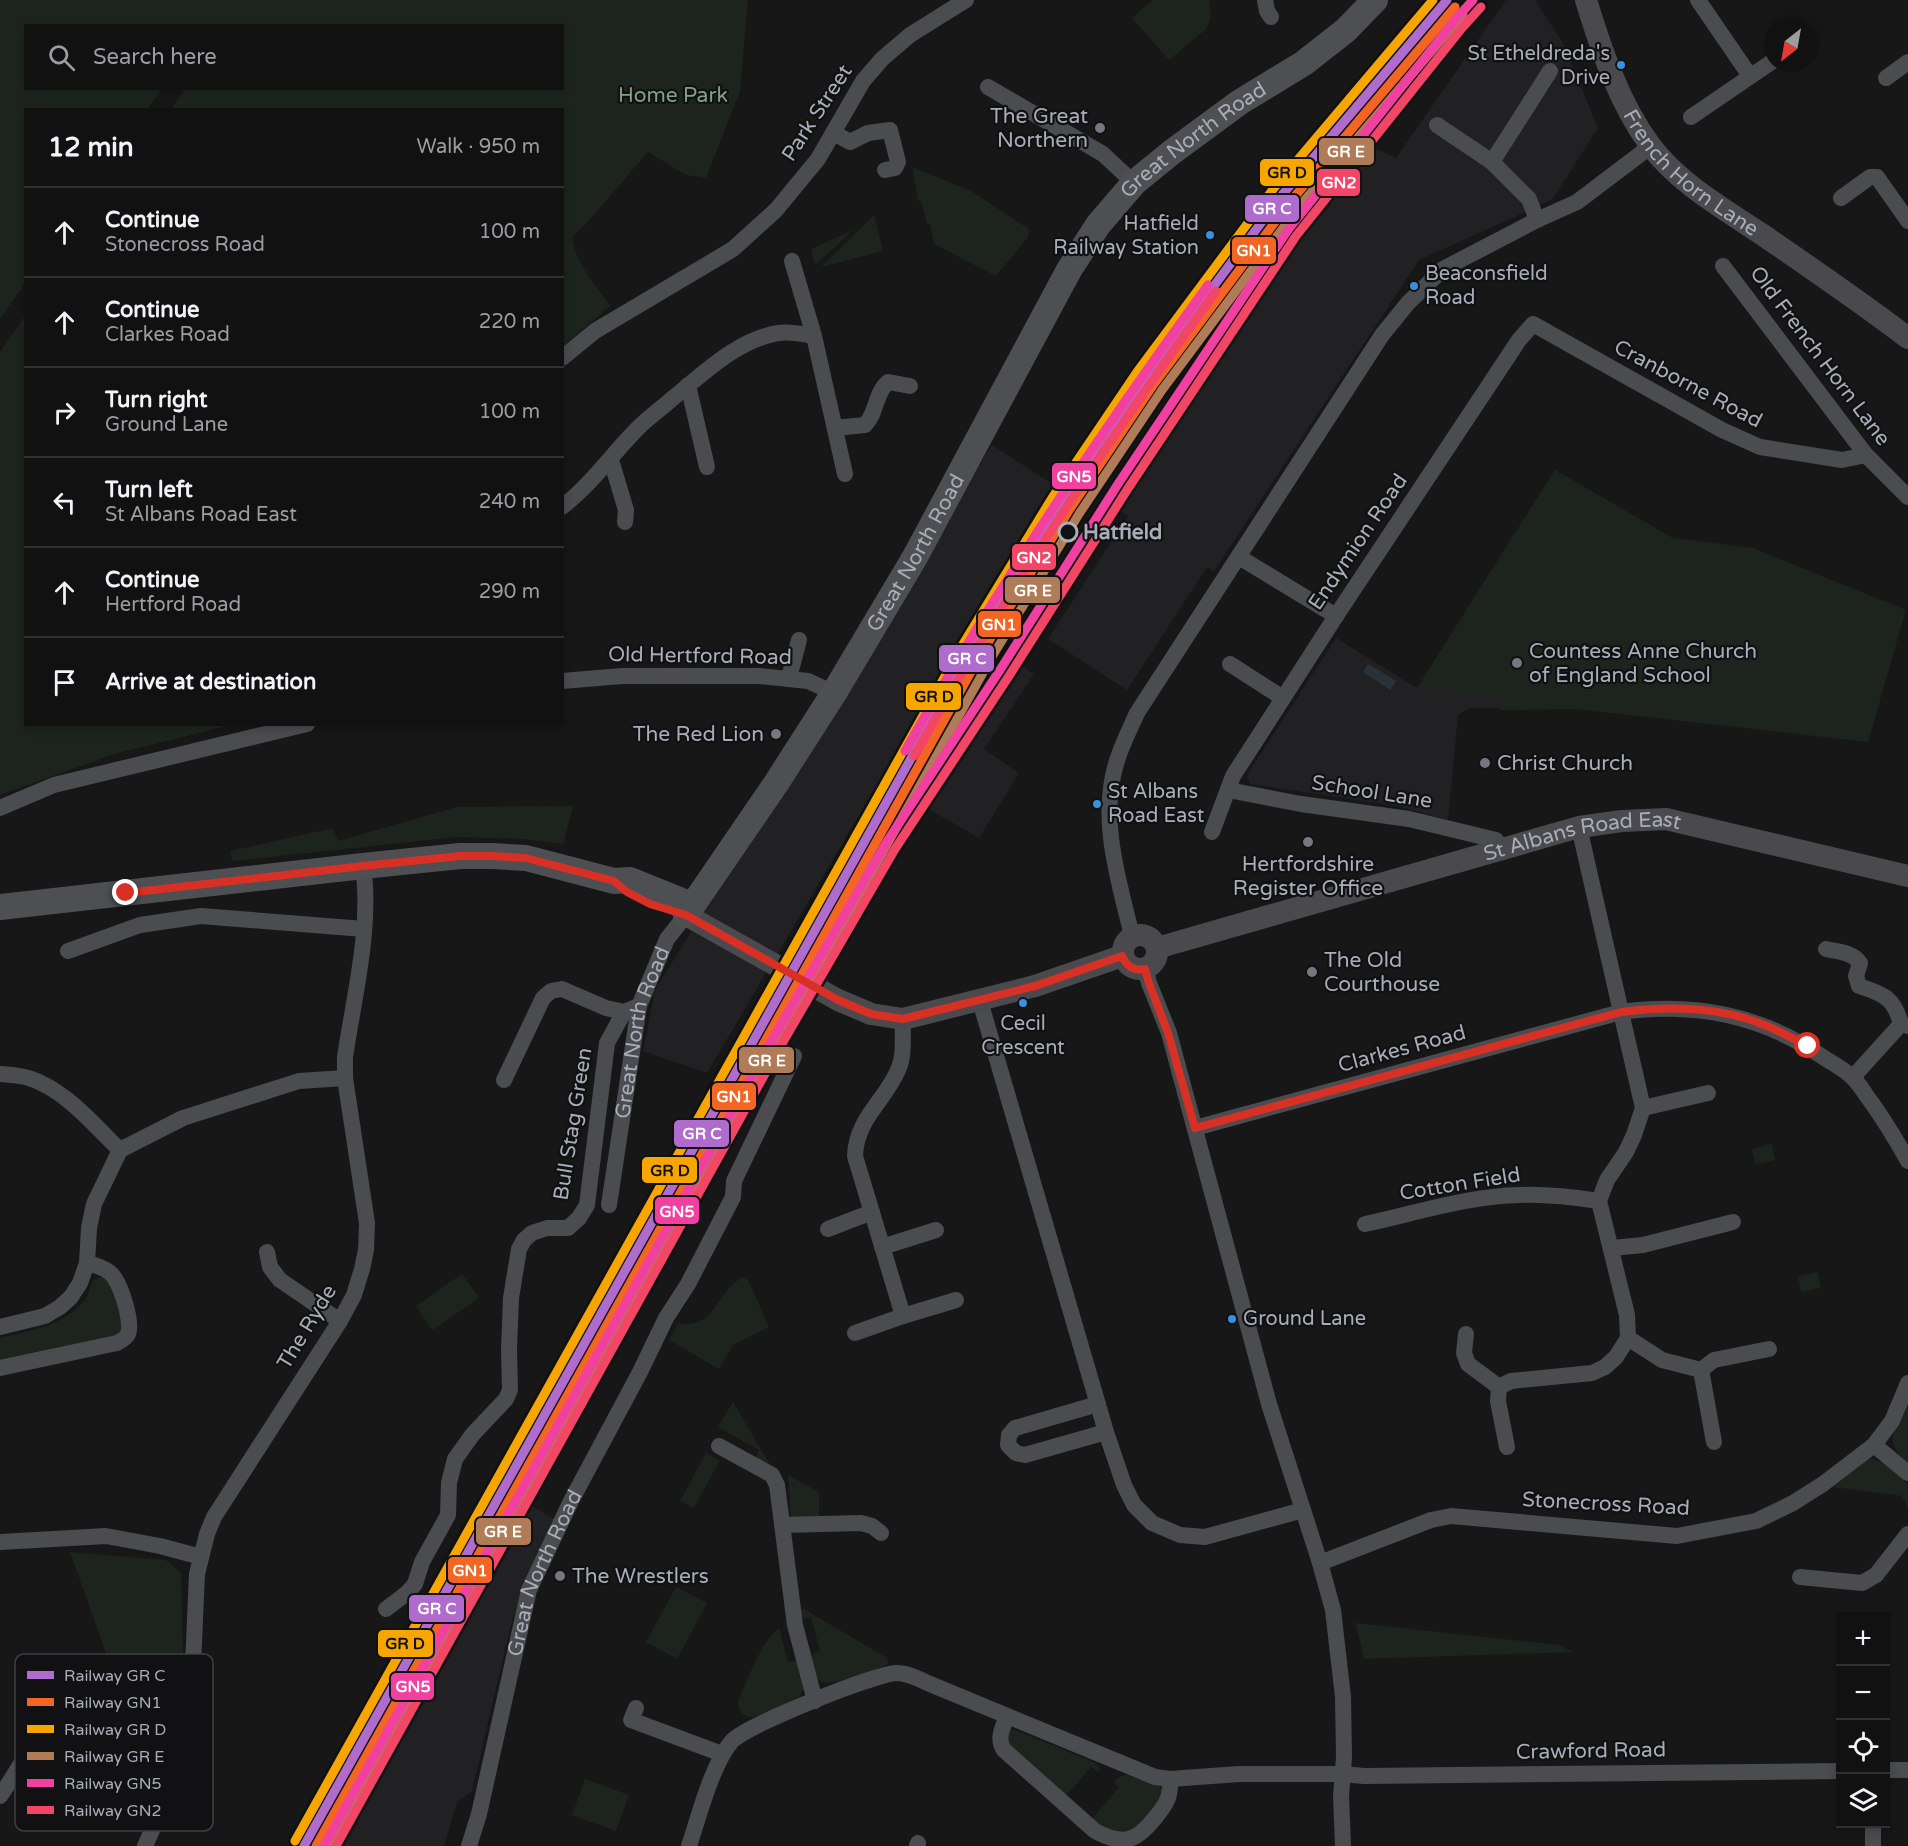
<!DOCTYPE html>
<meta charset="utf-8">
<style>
body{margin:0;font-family:"Varela Round",sans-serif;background:#1a1a1a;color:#f1f3f6}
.controls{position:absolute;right:18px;bottom:18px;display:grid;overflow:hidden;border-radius:0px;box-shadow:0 3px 9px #0003}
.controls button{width:54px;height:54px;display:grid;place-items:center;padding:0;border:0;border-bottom:2px solid #303131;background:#111;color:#f1f3f6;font:30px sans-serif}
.compass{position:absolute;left:1764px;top:18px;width:54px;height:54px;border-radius:50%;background:#111;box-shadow:0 3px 9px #0003;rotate:211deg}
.stop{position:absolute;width:18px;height:18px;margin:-14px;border:4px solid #d93025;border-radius:50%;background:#fff}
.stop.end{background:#d93025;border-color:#fff;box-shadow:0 2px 6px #0008}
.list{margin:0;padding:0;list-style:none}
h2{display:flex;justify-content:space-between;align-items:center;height:78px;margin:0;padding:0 24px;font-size:26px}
h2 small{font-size:20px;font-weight:400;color:#9c9d9f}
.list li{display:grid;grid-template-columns:39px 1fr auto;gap:18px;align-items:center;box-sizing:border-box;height:90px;padding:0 24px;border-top:2px solid #303131}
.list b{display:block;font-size:22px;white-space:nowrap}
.list p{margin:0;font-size:20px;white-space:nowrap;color:#9c9d9f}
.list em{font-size:20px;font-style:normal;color:#9c9d9f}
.icon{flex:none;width:33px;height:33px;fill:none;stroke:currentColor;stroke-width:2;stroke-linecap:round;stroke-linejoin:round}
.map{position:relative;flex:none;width:1908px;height:1846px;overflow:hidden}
.search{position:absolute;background:#111;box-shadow:0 3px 9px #0003;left:24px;top:24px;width:540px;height:66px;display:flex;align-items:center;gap:15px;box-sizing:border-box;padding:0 21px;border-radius:0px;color:#9c9d9f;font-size:22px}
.panel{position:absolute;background:#111;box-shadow:0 3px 9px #0003;left:24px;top:108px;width:540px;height:618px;border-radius:0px}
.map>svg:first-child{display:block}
</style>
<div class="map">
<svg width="1908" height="1846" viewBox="0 0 1908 1846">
<rect width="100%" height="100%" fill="#171717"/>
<path fill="#212123" d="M1506,0H1535L1563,43L1598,128L1552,200L1419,260L1214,571L1207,567L1127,690L1048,639L1128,516L1120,511L1276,273L1366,144L1396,158Z
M992,445L1054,485L707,1073L643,1051L655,990Z
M1555,470L1575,709L1469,708L1458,715L1448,820L1397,806L1250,784L1247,775L1336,638L1417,688Z
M1020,664L1034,674L984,749L1019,773L979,838L925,807Z
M529,1504L556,1520L512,1621L472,1791L457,1802L444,1846H342Z"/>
<path fill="#1d241e" d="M0,0H748L740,91L706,178L686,175L648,152L586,224L572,237C575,263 596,285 610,306L563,346L562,110L171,109L183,92L179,89L562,88V26H26V88L162,89L147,109L26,110L25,283L0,319Z
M1153,0H1209C1211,12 1212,21 1205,30L1169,60L1132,18Z
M912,167L971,191L1029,229L1028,237L996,276L934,244L930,224H927L922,204L918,200Z
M874,215L883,251L821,267Z
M855,229L815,265L811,249Z
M25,316L26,724L231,725L114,754L0,795V352Z
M1555,470L1673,538L1753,548L1906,610L1868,742L1575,709L1499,710L1500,696L1417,688Z
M573,806L563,844L523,839L456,837L232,861L230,851L333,828L338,841L457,807Z
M1772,1144L1775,1160L1755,1164L1752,1149Z
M1818,1272L1821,1288L1801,1292L1798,1276Z
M462,1274L479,1298L432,1330L416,1306Z
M101,1277L108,1279L122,1318L121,1334L0,1363V1338C29,1331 63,1326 83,1302C88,1297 90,1287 93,1280Z
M743,1277L748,1280L769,1327L733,1345L719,1369L669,1340L678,1323C717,1330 713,1294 743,1277Z
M733,1402L772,1468L755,1459L759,1450L718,1427Z
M1908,1402V1464C1881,1440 1895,1429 1908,1402Z
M706,1453L720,1460L694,1508L680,1501Z
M1870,1459C1886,1460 1897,1473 1908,1484V1509L1902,1496L1833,1487L1864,1462Z
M788,1475L819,1492V1520L791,1521Z
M70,1552L166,1560L181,1573L183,1656L165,1667L110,1664Z
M676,1587L707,1603L677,1659L646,1642Z
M804,1609L887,1658L888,1664C875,1670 829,1689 819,1680C814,1675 813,1664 811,1657L814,1653L820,1651L811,1617L804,1618L801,1616L798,1610Z
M1356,1623L1559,1645L1573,1652L1364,1659Z
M779,1628L788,1662L799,1660C804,1674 808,1684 799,1697C782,1705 739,1735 738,1701C748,1679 760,1643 779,1628Z
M1013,1729L1096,1763L1100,1769L1099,1772L1091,1767L1066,1796L1003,1744L1008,1731Z
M1127,1775C1140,1779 1161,1781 1166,1795L1136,1834L1116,1839L1092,1819L1119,1787L1113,1782L1121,1776Z
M585,1779L629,1795L616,1831L572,1815Z"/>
<path fill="#2a3239" d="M1368,664L1396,681L1390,690L1363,672Z"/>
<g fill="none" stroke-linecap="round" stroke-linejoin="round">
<g stroke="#4b4c50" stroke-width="16">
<path d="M1265,0L1267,11L1271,17"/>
<path d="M1698,0L1750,76"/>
<path d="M1886,78L1908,62"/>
<path d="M988,87L1103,154L1134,183"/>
<path d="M1691,117L1773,61"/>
<path d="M1437,125L1492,162L1529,199L1537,220"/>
<path d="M834,133L850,142L868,133L890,130L898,162L895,168L885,170"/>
<path d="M1492,162L1550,71"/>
<path d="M1841,198L1870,177H1877L1908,221"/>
<path d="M792,261L814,336L845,474"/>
<path d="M1723,266L1866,455L1908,497"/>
<path d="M562,358L595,331L733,249L776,210L818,159L863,81L882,59L910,35L966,0"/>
<path d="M688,385L707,467"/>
<path d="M835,428L865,425C877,413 875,393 888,382L910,386"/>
<path d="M611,460L626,510L625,522"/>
<path d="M562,507C592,484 612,454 638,428C649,417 662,408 673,398C704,373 737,340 778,333C790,331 802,334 814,336"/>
<path d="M1239,557L1336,616"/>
<path d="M1230,664L1283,698"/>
<path d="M789,678L799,640"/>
<path d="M562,681L622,676H759L808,681L834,693"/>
<path d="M1228,790L1301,804L1409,819L1496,840L1503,850"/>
<path d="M0,808L54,785L307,724"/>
<path d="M1579,827L1621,1012C1697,1002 1762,1015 1826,1059C1834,1064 1845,1070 1852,1077C1858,1082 1862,1089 1866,1095C1882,1116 1895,1138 1908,1161"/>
<path d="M1212,832L1233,776L1336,616L1519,340L1533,324L1722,430L1760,447L1842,460L1866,455"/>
<path d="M1132,936C1119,881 1099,821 1116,764C1121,746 1130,729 1137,713L1382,335L1408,303L1443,269L1537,220L1577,202L1651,146"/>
<path d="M1826,949C1838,952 1853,952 1860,963L1856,976L1859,986C1884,994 1894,998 1901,1024L1908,1026"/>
<path d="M68,951L140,925L201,916L364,929"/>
<path d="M1145,969L1149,983L1169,1033L1269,1404L1320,1563L1333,1610L1343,1697L1344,1757L1341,1797L1343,1846"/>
<path d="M980,1001L1106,1432L1124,1485L1134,1505L1152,1523L1180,1535L1205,1537L1303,1510"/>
<path d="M0,1074C14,1075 28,1076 41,1083C70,1096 97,1128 120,1150"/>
<path d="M1853,1077L1901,1024"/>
<path d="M504,1080L543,998L551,991L562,989L606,1008L624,1012"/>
<path d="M1643,1108L1708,1093"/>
<path d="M1195,1128L1621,1012L1643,1108L1634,1135L1626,1152L1607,1180L1599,1201L1627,1315L1628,1338L1616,1357L1605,1367L1592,1373L1511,1381L1499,1387L1468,1364L1464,1353L1466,1334"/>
<path id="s1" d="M609,1205L639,1006L667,939L686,915"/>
<path d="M1365,1224C1416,1213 1468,1196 1520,1195C1547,1194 1573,1197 1599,1201"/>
<path d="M828,1229L872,1212"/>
<path d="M882,1247L936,1230"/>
<path d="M1612,1248L1643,1245L1733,1222"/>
<path d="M267,1252L270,1267L280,1280L340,1321"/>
<path d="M903,1316L956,1300"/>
<path d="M0,1327L45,1316L60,1307L71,1297L80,1283L87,1263L89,1228L94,1204L120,1150L183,1118L299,1081L345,1078"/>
<path d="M855,1333L903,1316L855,1156C856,1119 885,1101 898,1070C905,1055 902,1035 903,1019"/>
<path d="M1628,1338L1662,1360L1701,1370L1714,1360L1769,1349"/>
<path d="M0,1368L117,1343C121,1341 126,1338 128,1334C133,1322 120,1279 109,1272C103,1267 95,1265 87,1263"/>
<path d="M1701,1370L1714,1442"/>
<path d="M1499,1387L1498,1401L1507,1447"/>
<path d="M1098,1404L1015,1428L1009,1435L1008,1445L1016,1453L1025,1455L1106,1432"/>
<path d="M1874,1445L1908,1473"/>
<path d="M719,1446L772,1475L777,1485L795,1625L815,1701"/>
<path d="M782,1525L861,1523L872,1526L881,1533"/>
<path d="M0,1542L106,1536L160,1546L201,1557"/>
<path d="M1320,1563L1431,1520L1451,1516L1677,1536L1756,1521L1793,1503L1823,1484L1874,1445L1892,1421L1908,1383"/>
<path d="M1800,1577L1862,1583L1876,1575L1908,1534"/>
<path d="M386,1609L407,1593L415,1584L422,1562L448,1515L449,1483L455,1459L473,1434L506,1399L510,1390L509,1350L511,1298L519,1249L524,1240L532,1233L547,1228H568L579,1218L587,1205L607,1043L624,1012L639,1006"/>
<path d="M636,1708L631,1720L722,1754"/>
<path d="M1007,1716C1003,1728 996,1738 1004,1750L1095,1831C1123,1846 1136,1842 1155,1818C1166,1804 1171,1798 1170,1779"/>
<path d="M1886,1770H1908"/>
<path d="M0,1796C13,1778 23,1759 35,1742C57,1710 90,1686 128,1678C149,1674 172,1679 193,1681"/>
<path d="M145,1846L174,1781L191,1711L197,1574L207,1534L214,1517L340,1321L354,1295L362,1269L366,1250L367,1223L345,1078V1057C354,996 372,927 363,866"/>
<path id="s2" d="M469,1846L479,1814L529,1590L571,1501L640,1372L666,1318L688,1284L733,1197L734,1181L794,1056"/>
<path d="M689,1846C699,1816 712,1764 732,1741C747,1725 872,1675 896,1673C908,1673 919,1679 930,1684L1155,1777L1170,1779L1239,1774H1343L1364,1776L1840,1771"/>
<path d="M917,1846L918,1843"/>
<path d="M1873,1846V1824"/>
</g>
<g stroke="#4a4a4e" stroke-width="22">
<path id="s3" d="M1586,0C1601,49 1619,103 1650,145C1678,183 1724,209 1763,235C1812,269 1861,302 1908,338"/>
<path d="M686,915L838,1000L871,1014L903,1019L1035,986L1122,956"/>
<circle cx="1140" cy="952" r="17"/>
<path id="s4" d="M1157,948L1579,827L1622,821L1666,819L1908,876"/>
</g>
<g stroke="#4d4f52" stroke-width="26">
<path d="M0,907L363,866L460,856H492L526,858L614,881L630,880L682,901L686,915"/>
<path id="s5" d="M686,915L777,782L834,693L915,557L1069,270L1098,225L1134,183L1172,152L1240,102L1304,63L1346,30L1375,0"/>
</g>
<g stroke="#111113" stroke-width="14">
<path id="rail-1" d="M304,1846L972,649L1061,503L1145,378L1282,195L1447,0"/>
</g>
<g stroke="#111113" stroke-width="14">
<path id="rail-2" d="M316,1846L981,654L1070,509L1154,384L1290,202L1455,7"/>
</g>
<g stroke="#111113" stroke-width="14">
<path id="rail-3" d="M295,1841L963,644L1052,498L1137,372L1274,188L1433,0"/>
</g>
<g stroke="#111113" stroke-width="14">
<path id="rail-4" d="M328,1846L990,660L1079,514L1162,390L1298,208L1463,14"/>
</g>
<g stroke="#111113" stroke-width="14">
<path id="rail-5" d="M905,751C996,589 1098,435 1208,285
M324,1846L767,1049L886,843L1000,670L1118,484L1288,230L1454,21L1473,0"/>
</g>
<g stroke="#111113" stroke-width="14">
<path id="rail-6" d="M914,756C1005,594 1107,441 1216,291
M336,1846L776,1054L895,849L1009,676L1127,490L1296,236L1462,28L1481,7"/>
</g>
<use href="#rail-1" stroke="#b06ccc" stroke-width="9"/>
<use href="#rail-2" stroke="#f26522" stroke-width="9"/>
<use href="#rail-3" stroke="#f7a600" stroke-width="9"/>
<use href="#rail-4" stroke="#b07c57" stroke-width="9"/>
<use href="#rail-5" stroke="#f240a1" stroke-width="9"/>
<use href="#rail-6" stroke="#f34667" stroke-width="9"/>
</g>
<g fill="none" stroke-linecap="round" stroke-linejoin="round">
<path stroke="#d93025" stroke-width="8" d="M126,893L363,866L460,856H492L526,858L614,881L627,892L650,904L686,915L838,1000L871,1014L903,1019L1035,986L1122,956C1127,967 1134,971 1145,969L1149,983L1168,1033L1195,1128L1621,1012C1670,1006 1720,1006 1767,1026C1781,1032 1794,1039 1808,1046"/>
</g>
<g fill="#3a90db" stroke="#111113" stroke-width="2">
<circle cx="1621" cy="65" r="5"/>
<circle cx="1210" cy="235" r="5"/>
<circle cx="1414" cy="286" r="5"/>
<circle cx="1097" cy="804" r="5"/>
<circle cx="1023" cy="1003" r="5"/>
<circle cx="1232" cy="1319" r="5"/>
</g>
<g fill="#757880" stroke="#111113" stroke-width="2">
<circle cx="1100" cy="128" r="6"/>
<circle cx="1517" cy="663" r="6"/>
<circle cx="776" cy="734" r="6"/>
<circle cx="1485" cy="763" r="6"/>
<circle cx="1308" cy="842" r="6"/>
<circle cx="1312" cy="972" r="6"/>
<circle cx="560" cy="1576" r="6"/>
</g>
<circle fill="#111113" stroke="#a8adb8" stroke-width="3" cx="1068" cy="532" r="9"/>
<g text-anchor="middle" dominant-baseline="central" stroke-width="4.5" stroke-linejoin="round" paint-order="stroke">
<g font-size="20" fill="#a8adb8" stroke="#111113" text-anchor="start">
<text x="1610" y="54" text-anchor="end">St Etheldreda's<tspan x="1610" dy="24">Drive</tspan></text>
<text x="1199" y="224" text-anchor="end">Hatfield<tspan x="1199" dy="24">Railway Station</tspan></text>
<text x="1425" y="274">Beaconsfield<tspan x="1425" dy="24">Road</tspan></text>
<text x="1108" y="792">St Albans<tspan x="1108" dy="24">Road East</tspan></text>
<text x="1023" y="1024" text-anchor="middle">Cecil<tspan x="1023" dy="24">Crescent</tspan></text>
<text x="1243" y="1319">Ground Lane</text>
</g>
<g font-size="21" fill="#7fa381" stroke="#111113">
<text x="673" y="95">Home Park</text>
</g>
<g font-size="21" fill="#a8adb8" stroke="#111113">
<text transform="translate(817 113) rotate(-57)">Park Street</text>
<text stroke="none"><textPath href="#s5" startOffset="933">Great North Road</textPath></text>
<text stroke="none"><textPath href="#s3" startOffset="208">French Horn Lane</textPath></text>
<text transform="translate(1820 356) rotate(53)">Old French Horn Lane</text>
<text transform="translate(1688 384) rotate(28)">Cranborne Road</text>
<text transform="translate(1358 542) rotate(-56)">Endymion Road</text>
<text stroke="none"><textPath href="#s5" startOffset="429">Great North Road</textPath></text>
<text transform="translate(700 656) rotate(1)">Old Hertford Road</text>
<text transform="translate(1372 792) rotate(9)">School Lane</text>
<text stroke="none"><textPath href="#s4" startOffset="441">St Albans Road East</textPath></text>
<text stroke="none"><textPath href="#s1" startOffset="176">Great North Road</textPath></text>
<text transform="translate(1402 1049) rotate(-15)">Clarkes Road</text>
<text transform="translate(573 1124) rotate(-81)">Bull Stag Green</text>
<text transform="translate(1460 1184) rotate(-9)">Cotton Field</text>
<text transform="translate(307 1327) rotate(-59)">The Ryde</text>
<text transform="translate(1606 1504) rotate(3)">Stonecross Road</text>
<text stroke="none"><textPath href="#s2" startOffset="284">Great North Road</textPath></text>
<text transform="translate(1591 1751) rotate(-1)">Crawford Road</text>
</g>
<g font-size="21" fill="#a8adb8" stroke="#111113" text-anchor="start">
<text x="1088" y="116" text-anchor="end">The Great<tspan x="1088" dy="24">Northern</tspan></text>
<text x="1529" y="651">Countess Anne Church<tspan x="1529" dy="24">of England School</tspan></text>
<text x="764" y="734" text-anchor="end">The Red Lion</text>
<text x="1497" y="763">Christ Church</text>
<text x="1308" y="864" text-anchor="middle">Hertfordshire<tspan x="1308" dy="24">Register Office</tspan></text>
<text x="1324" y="960">The Old<tspan x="1324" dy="24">Courthouse</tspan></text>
<text x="572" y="1576">The Wrestlers</text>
</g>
<g font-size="21" font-weight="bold" fill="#a8adb8" stroke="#111113" text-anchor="start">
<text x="1083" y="532">Hatfield</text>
</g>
</g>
<rect x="15" y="1654" width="198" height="177" rx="9" fill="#111113" stroke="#3e4045" stroke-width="1.5"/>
<rect x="27" y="1671" width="27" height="8" fill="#b06ccc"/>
<rect x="27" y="1698" width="27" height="8" fill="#f26522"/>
<rect x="27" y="1725" width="27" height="8" fill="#f7a600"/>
<rect x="27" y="1752" width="27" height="8" fill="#b07c57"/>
<rect x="27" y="1779" width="27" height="8" fill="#f240a1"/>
<rect x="27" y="1806" width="27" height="8" fill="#f34667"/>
<g font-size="16" fill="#a8adb8">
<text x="64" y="1681">Railway GR C</text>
<text x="64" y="1708">Railway GN1</text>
<text x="64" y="1735">Railway GR D</text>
<text x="64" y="1762">Railway GR E</text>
<text x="64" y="1789">Railway GN5</text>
<text x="64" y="1816">Railway GN2</text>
</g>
<g stroke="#111113" stroke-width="2">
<rect x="1318" y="137" width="57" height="29" rx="6" fill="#b07c57"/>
<rect x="1259" y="158" width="56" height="29" rx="6" fill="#f7a600"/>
<rect x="1316" y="168" width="45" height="29" rx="6" fill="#f34667"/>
<rect x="1244" y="194" width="56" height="29" rx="6" fill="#b06ccc"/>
<rect x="1231" y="236" width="46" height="29" rx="6" fill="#f26522"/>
<rect x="1051" y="462" width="46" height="28" rx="6" fill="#f240a1"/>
<rect x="1011" y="543" width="46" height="28" rx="6" fill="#f34667"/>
<rect x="1004" y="576" width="57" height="28" rx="6" fill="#b07c57"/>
<rect x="977" y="610" width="45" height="28" rx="6" fill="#f26522"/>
<rect x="938" y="644" width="57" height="29" rx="6" fill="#b06ccc"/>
<rect x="905" y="682" width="57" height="29" rx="6" fill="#f7a600"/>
<rect x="738" y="1046" width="57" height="28" rx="6" fill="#b07c57"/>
<rect x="711" y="1082" width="46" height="29" rx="6" fill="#f26522"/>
<rect x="673" y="1119" width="57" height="29" rx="6" fill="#b06ccc"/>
<rect x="641" y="1156" width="57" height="28" rx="6" fill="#f7a600"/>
<rect x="654" y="1196" width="46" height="29" rx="6" fill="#f240a1"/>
<rect x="475" y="1517" width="57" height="29" rx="6" fill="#b07c57"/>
<rect x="447" y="1556" width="46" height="28" rx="6" fill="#f26522"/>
<rect x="408" y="1594" width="57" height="29" rx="6" fill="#b06ccc"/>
<rect x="377" y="1629" width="57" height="29" rx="6" fill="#f7a600"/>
<rect x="390" y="1672" width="45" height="29" rx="6" fill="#f240a1"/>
</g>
<g font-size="16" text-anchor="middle" font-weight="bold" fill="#fff">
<text x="1346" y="157">GR E</text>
<text x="1339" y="188">GN2</text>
<text x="1272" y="214">GR C</text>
<text x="1254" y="256">GN1</text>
<text x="1074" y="482">GN5</text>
<text x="1034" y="563">GN2</text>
<text x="1033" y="596">GR E</text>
<text x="999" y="630">GN1</text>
<text x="967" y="664">GR C</text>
<text x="767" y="1066">GR E</text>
<text x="734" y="1102">GN1</text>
<text x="702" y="1139">GR C</text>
<text x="677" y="1217">GN5</text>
<text x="503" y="1537">GR E</text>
<text x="470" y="1576">GN1</text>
<text x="437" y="1614">GR C</text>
<text x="413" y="1692">GN5</text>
</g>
<g font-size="16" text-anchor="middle" font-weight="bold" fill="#111">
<text x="1287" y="178">GR D</text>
<text x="934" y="702">GR D</text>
<text x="670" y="1176">GR D</text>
<text x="405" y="1649">GR D</text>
</g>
</svg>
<div class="controls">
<button>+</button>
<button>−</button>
<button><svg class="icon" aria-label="locate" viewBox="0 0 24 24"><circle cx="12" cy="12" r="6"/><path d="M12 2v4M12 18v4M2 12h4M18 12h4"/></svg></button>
<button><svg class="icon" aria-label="layers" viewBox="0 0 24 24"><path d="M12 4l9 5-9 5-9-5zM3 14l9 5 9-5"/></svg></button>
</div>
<svg class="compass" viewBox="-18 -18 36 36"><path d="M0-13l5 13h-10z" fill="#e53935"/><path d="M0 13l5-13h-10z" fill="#9c9d9f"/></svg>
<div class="stop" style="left:1808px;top:1046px"></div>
<div class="stop end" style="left:126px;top:893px"></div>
<div class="search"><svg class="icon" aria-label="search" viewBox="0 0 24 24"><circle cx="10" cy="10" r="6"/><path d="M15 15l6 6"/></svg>Search here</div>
<section class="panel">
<h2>12 min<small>Walk · 950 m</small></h2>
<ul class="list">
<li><svg class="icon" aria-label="ahead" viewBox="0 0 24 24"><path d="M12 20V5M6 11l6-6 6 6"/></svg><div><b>Continue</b><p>Stonecross Road</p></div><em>100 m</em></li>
<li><svg class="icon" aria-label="ahead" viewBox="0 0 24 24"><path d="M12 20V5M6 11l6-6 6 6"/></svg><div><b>Continue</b><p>Clarkes Road</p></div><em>220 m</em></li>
<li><svg class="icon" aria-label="right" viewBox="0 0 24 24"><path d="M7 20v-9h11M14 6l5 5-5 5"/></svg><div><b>Turn right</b><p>Ground Lane</p></div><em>100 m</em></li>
<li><svg class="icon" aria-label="left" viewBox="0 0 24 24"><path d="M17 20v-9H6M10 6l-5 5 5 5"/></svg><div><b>Turn left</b><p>St Albans Road East</p></div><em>240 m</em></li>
<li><svg class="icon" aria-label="ahead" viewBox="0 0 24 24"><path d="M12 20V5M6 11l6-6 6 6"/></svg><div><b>Continue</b><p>Hertford Road</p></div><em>290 m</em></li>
<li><svg class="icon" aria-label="arrive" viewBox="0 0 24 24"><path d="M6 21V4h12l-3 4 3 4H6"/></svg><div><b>Arrive at destination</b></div></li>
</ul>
</section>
</div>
